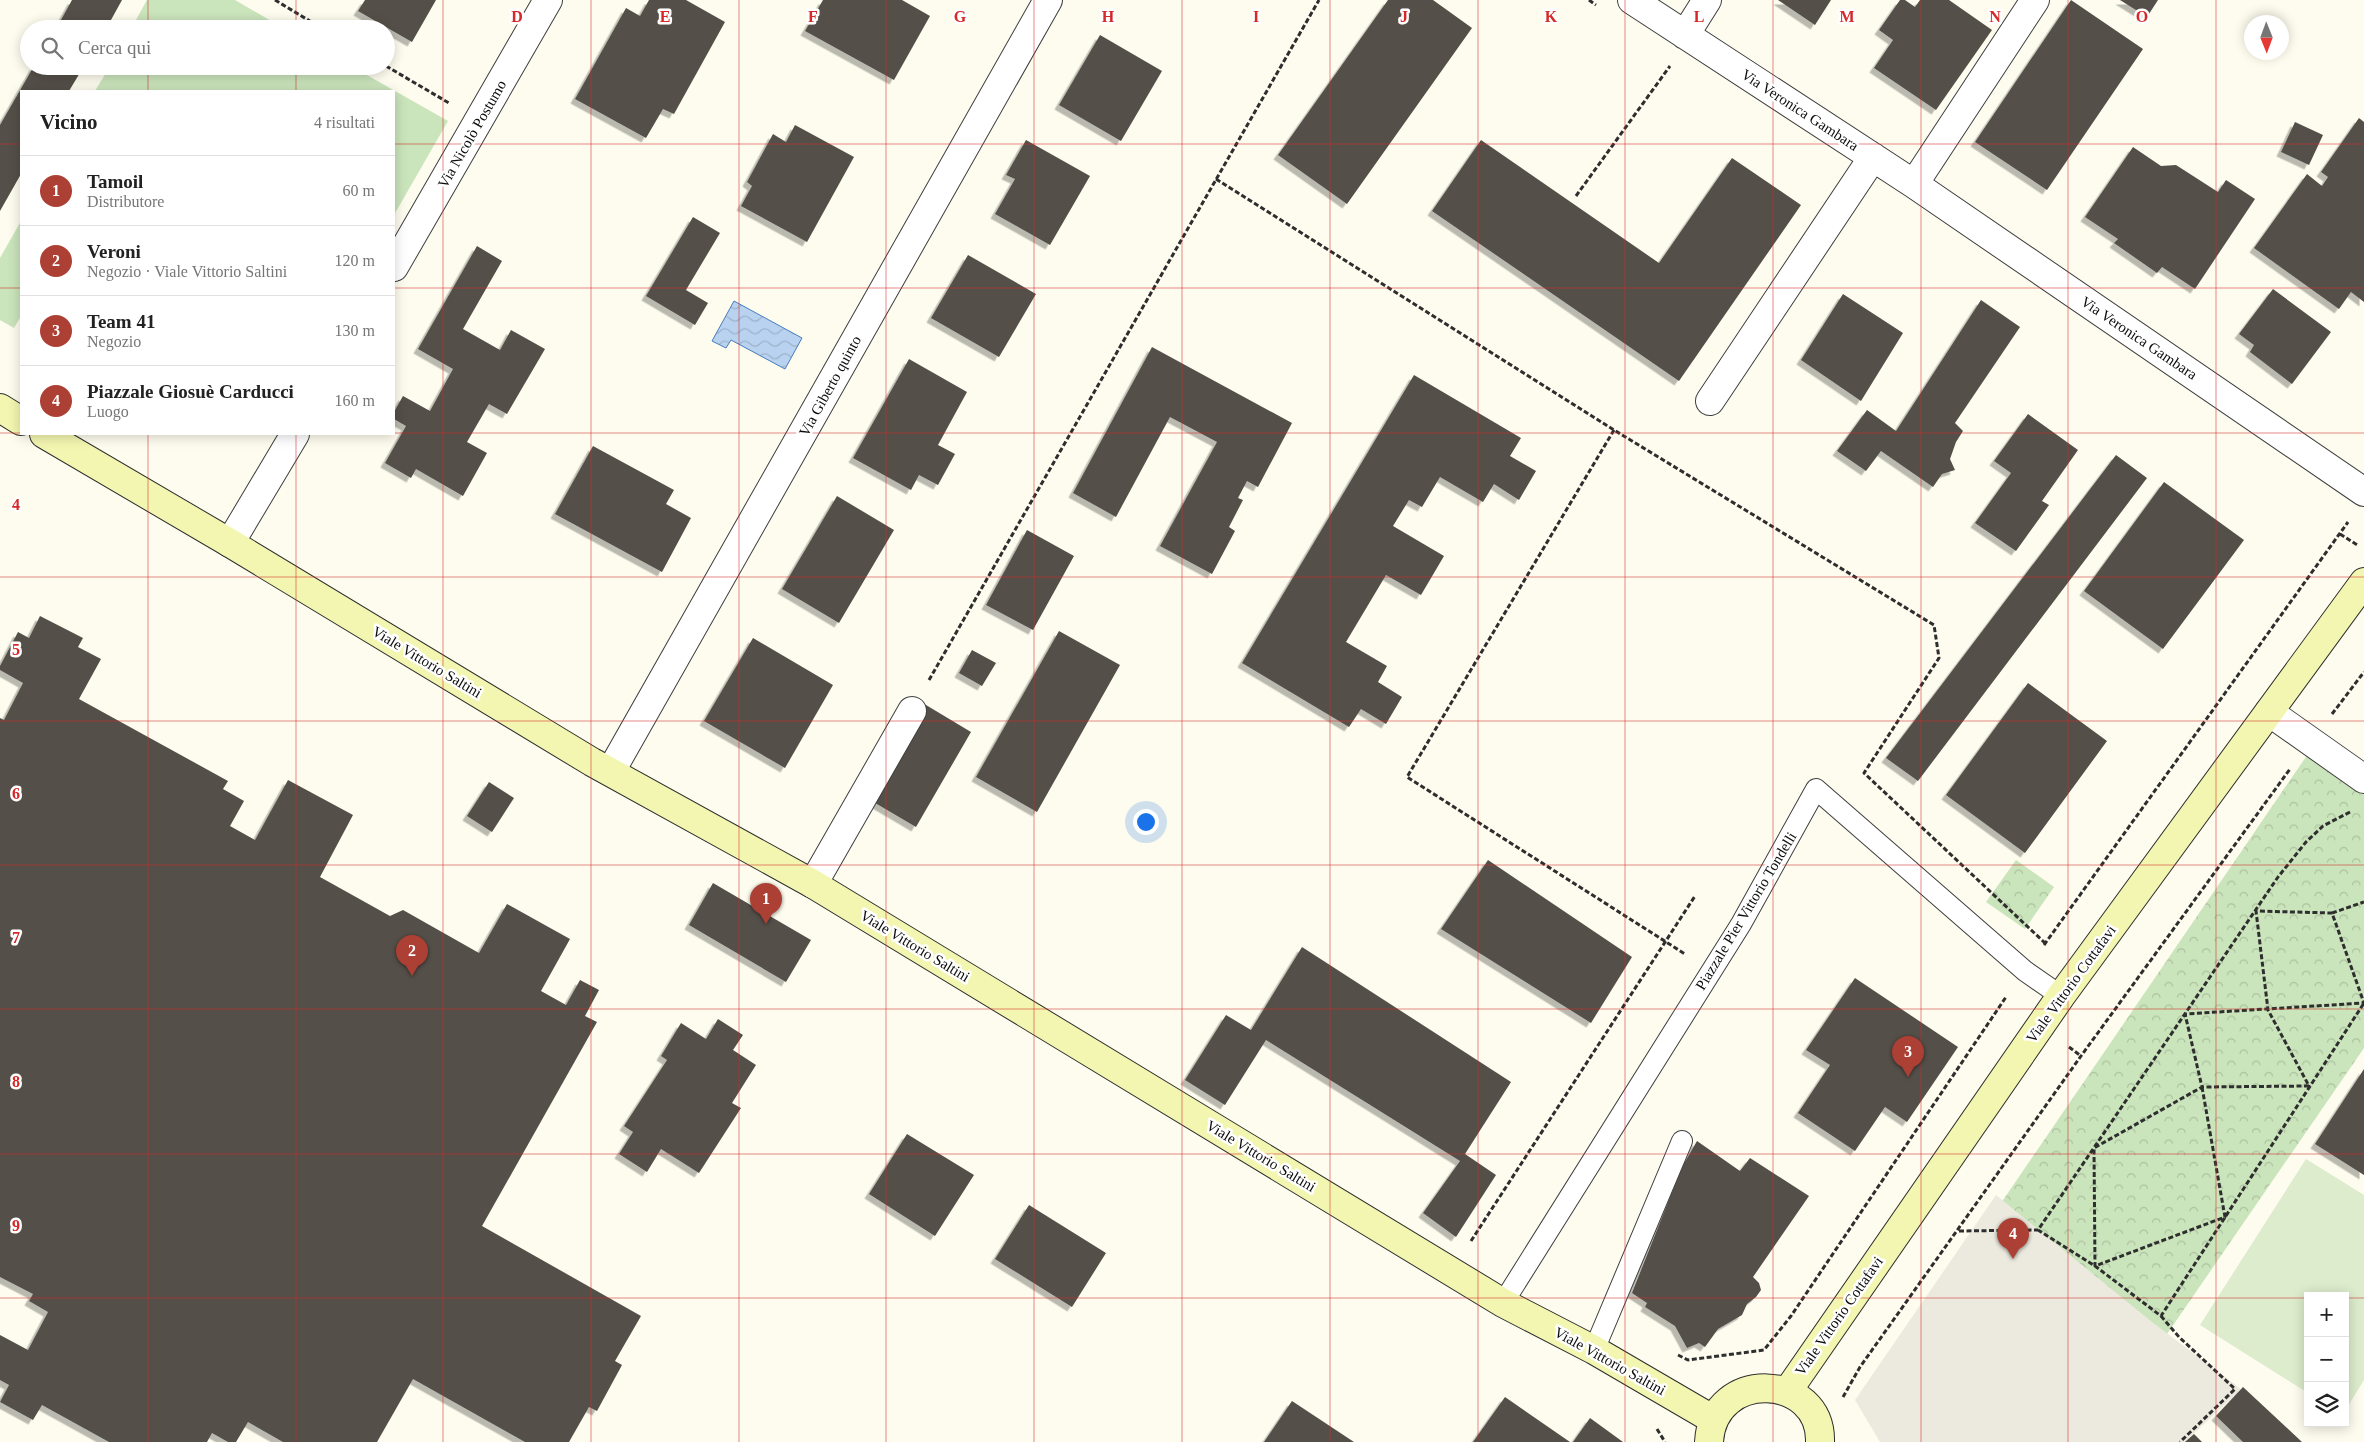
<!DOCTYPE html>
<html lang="it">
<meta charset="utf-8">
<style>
body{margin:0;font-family:Georgia,serif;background:#f6f6f6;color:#222}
.controls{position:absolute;right:15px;bottom:15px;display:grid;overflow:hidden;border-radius:0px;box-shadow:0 2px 12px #0003}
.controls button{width:45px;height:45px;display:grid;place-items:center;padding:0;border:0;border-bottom:1px solid #e0e0e0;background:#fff;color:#222;font:25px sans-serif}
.compass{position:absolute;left:2244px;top:15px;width:45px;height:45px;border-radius:50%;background:#fff;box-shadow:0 2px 12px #0003;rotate:179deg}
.you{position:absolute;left:1145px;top:821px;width:18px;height:18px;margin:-12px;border:4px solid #fff;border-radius:50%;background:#1a73e8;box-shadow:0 0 0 8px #1a73e833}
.badge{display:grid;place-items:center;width:32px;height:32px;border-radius:50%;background:#ad4034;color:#fff;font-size:16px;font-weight:700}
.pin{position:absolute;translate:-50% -41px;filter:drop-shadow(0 1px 2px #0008)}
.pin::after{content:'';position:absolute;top:26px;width:18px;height:15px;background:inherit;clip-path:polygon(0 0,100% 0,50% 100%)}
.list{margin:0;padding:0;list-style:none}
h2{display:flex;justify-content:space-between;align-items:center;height:65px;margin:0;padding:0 20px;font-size:21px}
h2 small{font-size:16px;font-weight:400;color:#767676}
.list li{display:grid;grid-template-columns:32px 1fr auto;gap:15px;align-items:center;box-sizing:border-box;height:70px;padding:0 20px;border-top:1px solid #e0e0e0}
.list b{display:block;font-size:19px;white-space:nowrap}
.list p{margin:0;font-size:16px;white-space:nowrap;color:#767676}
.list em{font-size:16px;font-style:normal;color:#767676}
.icon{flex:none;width:28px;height:28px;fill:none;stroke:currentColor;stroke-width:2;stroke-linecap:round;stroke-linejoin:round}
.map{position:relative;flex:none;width:2364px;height:1442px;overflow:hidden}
.search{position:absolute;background:#fff;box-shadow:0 2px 12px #0003;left:20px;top:20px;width:375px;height:55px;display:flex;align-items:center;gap:12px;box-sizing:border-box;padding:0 18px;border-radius:28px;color:#767676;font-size:19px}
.panel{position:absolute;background:#fff;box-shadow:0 2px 12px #0003;left:20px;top:90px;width:375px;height:345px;border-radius:0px}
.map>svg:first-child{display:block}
</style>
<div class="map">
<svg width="2364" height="1442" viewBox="0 0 2364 1442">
<defs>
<pattern id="park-crowns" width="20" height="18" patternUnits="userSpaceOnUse" patternTransform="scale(1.25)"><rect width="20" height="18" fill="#cae4bb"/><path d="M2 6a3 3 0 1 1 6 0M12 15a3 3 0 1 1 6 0" fill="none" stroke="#acc2a0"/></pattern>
<pattern id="water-waves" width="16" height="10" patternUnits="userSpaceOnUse" patternTransform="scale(1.25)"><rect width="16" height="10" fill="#b8d2ef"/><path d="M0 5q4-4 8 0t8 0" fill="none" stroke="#9db3cc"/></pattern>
<filter id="shadow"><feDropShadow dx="-4.5" dy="4.5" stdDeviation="0" flood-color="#0004"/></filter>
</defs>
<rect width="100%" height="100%" fill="#fdfcee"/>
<path fill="#cae4bb" d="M147,0H235L285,29H131Z
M110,66H351L448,121L394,215V91H95Z
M21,221V316L14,328L0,320V258Z"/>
<path fill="url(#park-crowns)" d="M2312,748L2364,783V1048L2167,1334L1984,1228Z
M2016,860L2054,887L2025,929L1986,902Z"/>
<path fill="#dceccc" d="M2306,1159L2364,1195V1380L2345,1411V1296H2308V1393L2200,1325Z"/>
<path fill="#eceade" d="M1996,1195L2152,1322L2241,1389L2185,1442H1880L1855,1400Z"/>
<path fill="url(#water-waves)" stroke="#477dbe" d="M734,301L802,338L785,369L731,340L726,348L712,341Z"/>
<path fill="#544f4a" filter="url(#shadow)" d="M72,0H122L106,29H56Z
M365,0H436L412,42L358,11Z
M649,0H686L725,22L674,114L663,109L646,138L575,99L626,8L640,16Z
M823,0H902L930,16L894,80L805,31Z
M1388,0H1433L1472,28L1347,204L1278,155Z
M1778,0H1831L1815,25Z
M1900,0H1905L1915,7L1920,0H1949L1992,30L1936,110L1874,68L1893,40L1879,30Z
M2071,0L2143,49L2047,190L1975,142Z
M2120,0H2158L2147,17Z
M1100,35L1162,71L1121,141L1059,105Z
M34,66H84L69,91H21V174L0,211V125Z
M2359,118L2364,122V302L2351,292L2339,309L2254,248L2307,174L2322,186L2328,177L2321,172Z
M2295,122L2323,135L2309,165L2281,152Z
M795,125L854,157L807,242L741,206L752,186L747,182L773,134L786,142Z
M1026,140L1090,176L1050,245L995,214L1015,179L1006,175Z
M1481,140L1659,263L1732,158L1801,205L1679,381L1432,211Z
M2133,147L2161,166L2176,165L2218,192L2226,180L2255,199L2195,289L2162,267L2157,273L2114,243L2118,239L2085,217Z
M693,217L720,233L686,290L708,303L695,325L646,296Z
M477,246L502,261L463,329L500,350L511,330L545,349L507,414L489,404L467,442L487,453L463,496L416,469L411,478L385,463L406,426L394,419V412L403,396L430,411L453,369L418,349Z
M968,255L1036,294L999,357L931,318Z
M2273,289L2331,332L2292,384L2250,352L2254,345L2239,334Z
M1843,294L1903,333L1861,401L1801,360Z
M1981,300L2020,327L1955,423L1963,431L1956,442L1950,459L1955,470L1942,474L1933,487L1881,451L1866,471L1837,451L1867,410L1896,431Z
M1152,347L1292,423L1258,487L1247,481L1238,498L1243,500L1229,527L1235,531L1212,574L1160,546L1217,442L1170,417L1116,517L1073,493Z
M909,359L967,392L938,445L955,454L938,485L919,475L911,490L853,458Z
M1414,375L1521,438L1510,456L1536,471L1519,500L1494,484L1483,502L1440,477L1422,507L1409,500L1393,526L1444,556L1421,595L1386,575L1346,642L1387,666L1378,682L1402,697L1386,724L1361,709L1349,727L1242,663Z
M2028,414L2078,450L2042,501L2049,505L2016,551L1975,523L2011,473L1994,461Z
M593,446L674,490L666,504L691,518L662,572L555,514Z
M2116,455L2147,478L1918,781L1886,758Z
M2164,482L2244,540L2163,649L2084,591Z
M837,496L894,530L839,623L782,589Z
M1027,530L1074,556L1033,630L986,605Z
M40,616L83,638L78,647L101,659L79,699L228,781L223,789L244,801L230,826L255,840L288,780L353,815L320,877L390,916L403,910L479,953L507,904L570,939L541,991L566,1005L580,980L599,990L585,1016L597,1022L482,1226L641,1316L615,1361L622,1365L597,1411L589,1407L569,1442H525L413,1379L377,1442H283L248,1422L236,1442H228L212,1433L207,1442H109L42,1405L33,1420L0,1402L9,1385L0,1380V1335L28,1350L48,1312L29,1301L33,1294L0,1277V718L4,720L23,683L0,670V666L18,632L29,638Z
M1059,631L1120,665L1037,812L976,777Z
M753,638L833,685L785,768L704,721Z
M972,650L996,663L982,686L959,673Z
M2028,683L2107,741L2025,853L1946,795Z
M921,702L971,732L916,827L865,797Z
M489,782L514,798L492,832L467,816Z
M1488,860L1632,957L1591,1023L1441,929Z
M713,883L811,940L786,982L689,925Z
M1302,947L1511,1082L1465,1154L1496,1175L1456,1237L1423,1213L1460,1161L1266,1040L1225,1105L1185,1080L1226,1015L1251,1030Z
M1855,978L1958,1047L1907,1122L1885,1107L1855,1151L1798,1113L1830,1065L1806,1050Z
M718,1019L743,1035L733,1050L756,1065L732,1103L741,1108L699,1173L661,1149L647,1172L619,1154L633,1132L624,1126L667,1060L661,1056L681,1023L706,1039Z
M2364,1069V1175L2315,1144Z
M907,1134L974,1175L935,1236L869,1194Z
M1697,1141L1740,1171L1750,1158L1809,1196L1753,1277L1759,1283L1761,1290L1756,1297L1747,1304L1742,1315L1718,1329L1705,1347L1699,1343L1687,1348L1675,1326L1645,1307L1647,1303L1632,1293L1682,1167Z
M1029,1205L1106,1253L1072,1307L995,1259Z
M2243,1387L2302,1442H2243L2216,1416Z
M1505,1397L1570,1442H1473Z
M1292,1401L1354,1442H1264Z
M1590,1418L1623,1442H1573Z
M2194,1434L2202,1442H2185Z"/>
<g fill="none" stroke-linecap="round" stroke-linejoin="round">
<g stroke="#3f3f3f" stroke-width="22">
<path id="lane" d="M1503,1303L1741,924L1816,789L2025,971L2061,996
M1594,1350L1682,1141"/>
</g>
<g stroke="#3f3f3f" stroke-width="30">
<path id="street" d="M1632,0L1914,184L2364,492
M1685,35L1707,0
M1914,184L2035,0
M394,267L548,0
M1710,401L1873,157
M230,543L295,434
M2269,712L2364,779
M611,771L1048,0
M813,884L912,711"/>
</g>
<g stroke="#2e2e2e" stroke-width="30">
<path id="secondary" d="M0,408L21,421
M44,434L230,543L592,762L813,884L1503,1303L1594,1350L1714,1420
M1787,1392L2061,996L2364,582
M1709,1442C1713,1368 1822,1373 1820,1442"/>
</g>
<path stroke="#2e2e2e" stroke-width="3" stroke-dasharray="5 2.5" stroke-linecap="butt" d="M275,0L323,29
M1589,0L1596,5
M386,66L449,103
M1216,179L1614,430L1934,625L1939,658L1864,773L2045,943
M1576,196L1670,66
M1614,430L1407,777L1685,954
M2340,534L2359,546
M929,680L1319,0
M2332,714L2364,672
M2350,812L2323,826L2306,842L2278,877L2038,1230L2095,1266L2161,1316L2364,1003
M2332,913L2364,902
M2044,945L2348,522
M2069,1047L2081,1056
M2202,1087L2225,1217L2095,1266L2094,1148L2202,1087L2309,1086L2268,1010L2256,911L2332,913L2364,1003L2185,1014L2202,1087
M1959,1231L2038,1230
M1471,1241L1695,896
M2161,1316L2179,1337L2235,1389L2180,1442
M1678,1355L1688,1360L1764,1350L1791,1316L2006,997
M1843,1397L1860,1367L2081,1056L2290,769
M1657,1429L1665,1442"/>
<use href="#lane" stroke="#fff" stroke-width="20"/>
<use href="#street" stroke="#fff" stroke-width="28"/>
<use href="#secondary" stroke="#f3f6b0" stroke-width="28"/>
</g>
<path fill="none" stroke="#d62828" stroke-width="1" stroke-opacity="0.55" d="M148,0V29M296,0V29M443,0V1442M591,0V1442M739,0V1442M886,0V1442M1034,0V1442M1182,0V1442M1330,0V1442M1478,0V1442M1625,0V1442M1773,0V1442M1921,0V1442M2068,0V1442M2216,0V1442M148,66V91M296,66V91M0,144H21M394,144H2364M0,288H21M394,288H2364M0,433H21M394,433H2364M148,434V1442M296,434V1442M0,577H2364M0,721H2364M0,865H2364M0,1009H2364M0,1154H2364M0,1298H2308M2345,1298H2364"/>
<g text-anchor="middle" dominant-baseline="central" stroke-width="5" stroke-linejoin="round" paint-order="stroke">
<g font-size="15" fill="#0c0c0c" stroke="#fff">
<text transform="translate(1800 110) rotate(33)">Via Veronica Gambara</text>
<text transform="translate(472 134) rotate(-60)">Via Nicolò Postumo</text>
<text transform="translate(2139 338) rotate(34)">Via Veronica Gambara</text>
<text transform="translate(830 386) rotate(-61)">Via Giberto quinto</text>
<text transform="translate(427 662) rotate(31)">Viale Vittorio Saltini</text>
<text transform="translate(1746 911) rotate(-59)">Piazzale Pier Vittorio Tondelli</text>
<text transform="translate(915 946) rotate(31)">Viale Vittorio Saltini</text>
<text transform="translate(2071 984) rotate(-54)">Viale Vittorio Cottafavi</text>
<text transform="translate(1261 1156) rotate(31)">Viale Vittorio Saltini</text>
<text transform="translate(1839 1316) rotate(-55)">Viale Vittorio Cottafavi</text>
<text transform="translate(1610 1361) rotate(29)">Viale Vittorio Saltini</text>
</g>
</g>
<g font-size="16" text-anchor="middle" font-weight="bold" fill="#d62828" stroke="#fff" stroke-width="5" stroke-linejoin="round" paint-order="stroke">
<text x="517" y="22">D</text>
<text x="665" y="22">E</text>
<text x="813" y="22">F</text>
<text x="960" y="22">G</text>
<text x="1108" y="22">H</text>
<text x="1256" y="22">I</text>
<text x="1404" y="22">J</text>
<text x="1551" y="22">K</text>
<text x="1699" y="22">L</text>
<text x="1847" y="22">M</text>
<text x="1995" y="22">N</text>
<text x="2142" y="22">O</text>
<text x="16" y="510">4</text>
<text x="16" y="655">5</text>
<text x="16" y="799">6</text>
<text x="16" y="943">7</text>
<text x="16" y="1087">8</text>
<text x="16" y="1231">9</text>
</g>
</svg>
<div class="controls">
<button>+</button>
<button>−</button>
<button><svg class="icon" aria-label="layers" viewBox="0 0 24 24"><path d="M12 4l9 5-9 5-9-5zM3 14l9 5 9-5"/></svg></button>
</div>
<svg class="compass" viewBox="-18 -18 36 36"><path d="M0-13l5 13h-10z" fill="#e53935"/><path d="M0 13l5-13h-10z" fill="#767676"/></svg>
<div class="you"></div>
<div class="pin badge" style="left:766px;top:924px">1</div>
<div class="pin badge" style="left:412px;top:976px">2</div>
<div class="pin badge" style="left:1908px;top:1077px">3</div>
<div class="pin badge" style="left:2013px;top:1259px">4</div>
<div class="search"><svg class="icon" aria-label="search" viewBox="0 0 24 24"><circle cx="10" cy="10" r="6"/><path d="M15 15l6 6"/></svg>Cerca qui</div>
<section class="panel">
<h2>Vicino<small>4 risultati</small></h2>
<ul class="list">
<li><span class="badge">1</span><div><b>Tamoil</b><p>Distributore</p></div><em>60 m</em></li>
<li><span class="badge">2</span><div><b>Veroni</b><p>Negozio · Viale Vittorio Saltini</p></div><em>120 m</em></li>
<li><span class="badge">3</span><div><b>Team 41</b><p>Negozio</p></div><em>130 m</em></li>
<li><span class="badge">4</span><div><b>Piazzale Giosuè Carducci</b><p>Luogo</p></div><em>160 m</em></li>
</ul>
</section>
</div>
